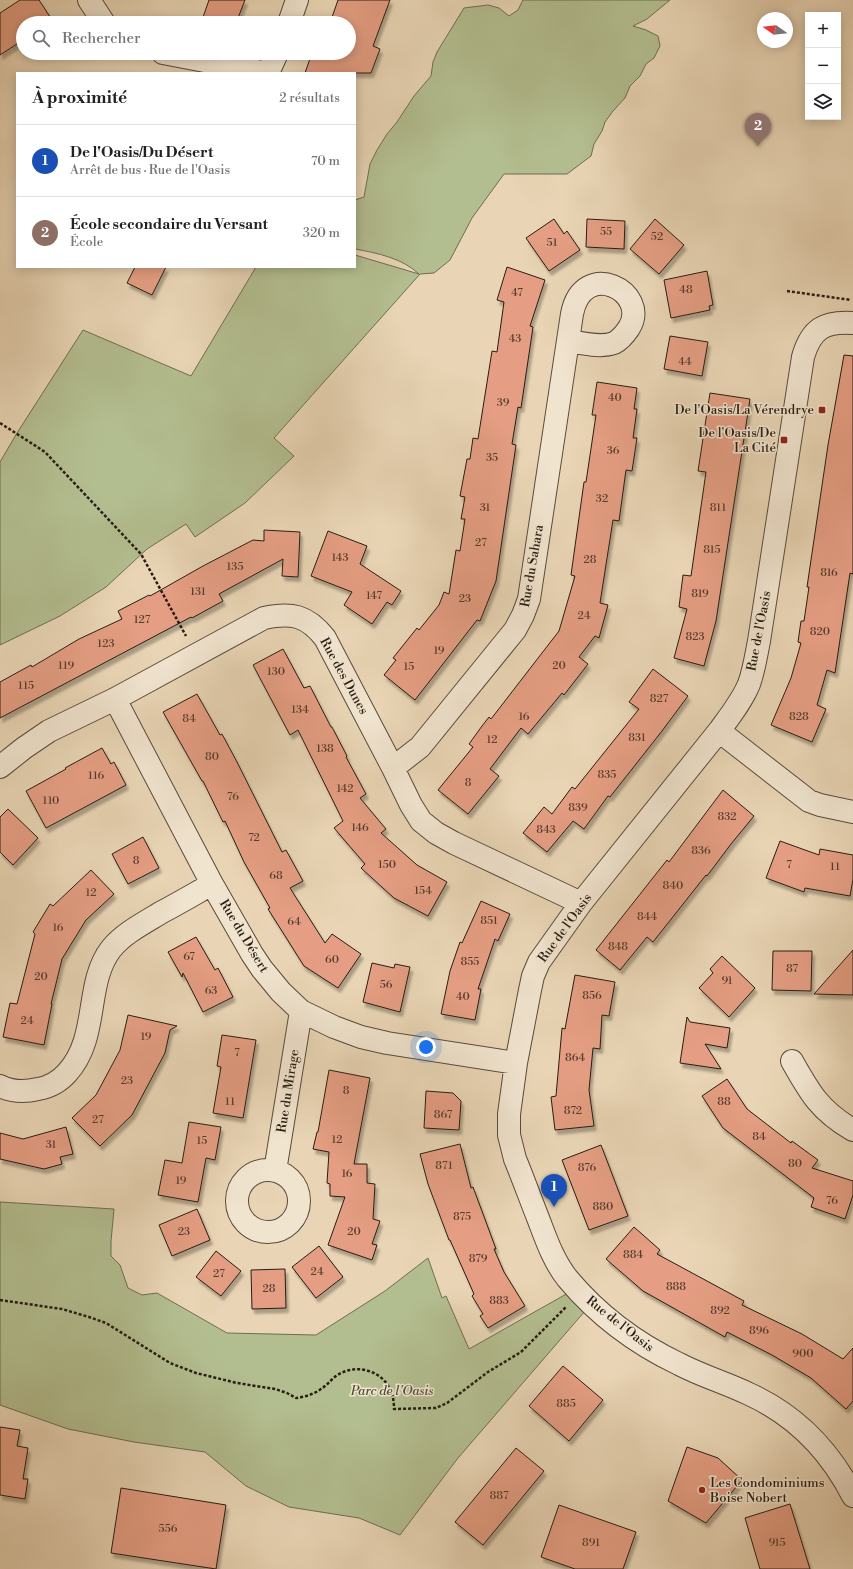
<!DOCTYPE html>
<html lang="fr">
<meta charset="utf-8">
<style>
body{margin:0;font-family:"Libre Bodoni",serif;background:#f6f6f6;color:#202124}
.controls{position:absolute;right:12px;top:12px;display:grid;overflow:hidden;border-radius:0px;box-shadow:0 2px 10px #0003}
.controls button{width:36px;height:36px;display:grid;place-items:center;padding:0;border:0;border-bottom:1px solid #e0e0e0;background:#fff;color:#202124;font:20px sans-serif}
.compass{position:absolute;left:757px;top:12px;width:36px;height:36px;border-radius:50%;background:#fff;box-shadow:0 2px 10px #0003;rotate:285deg}
.you{position:absolute;left:426px;top:1047px;width:14px;height:14px;margin:-10px;border:3px solid #fff;border-radius:50%;background:#1a73e8;box-shadow:0 0 0 6px #1a73e833}
.badge{display:grid;place-items:center;width:26px;height:26px;border-radius:50%;background:#0b8043;color:#fff;font-size:13px;font-weight:700}
.pin{position:absolute;translate:-50% -33px;filter:drop-shadow(0 1px 2px #0008)}
.pin::after{content:'';position:absolute;top:21px;width:14px;height:12px;background:inherit;clip-path:polygon(0 0,100% 0,50% 100%)}
.list{margin:0;padding:0;list-style:none}
h2{display:flex;justify-content:space-between;align-items:center;height:52px;margin:0;padding:0 16px;font-size:17px}
h2 small{font-size:13px;font-weight:400;color:#757577}
.list li{display:grid;grid-template-columns:26px 1fr auto;gap:12px;align-items:center;box-sizing:border-box;height:72px;padding:0 16px;border-top:1px solid #e0e0e0}
.list b{display:block;font-size:15px;white-space:nowrap}
.list p{margin:0;font-size:13px;white-space:nowrap;color:#757577}
.list em{font-size:13px;font-style:normal;color:#757577}
.icon{flex:none;width:22px;height:22px;fill:none;stroke:currentColor;stroke-width:2;stroke-linecap:round;stroke-linejoin:round}
.map{position:relative;flex:none;width:853px;height:1569px;overflow:hidden}
.search{position:absolute;background:#fff;box-shadow:0 2px 10px #0003;left:16px;top:16px;width:340px;height:44px;display:flex;align-items:center;gap:10px;box-sizing:border-box;padding:0 14px;border-radius:22px;color:#757577;font-size:15px}
.panel{position:absolute;background:#fff;box-shadow:0 2px 10px #0003;left:16px;top:72px;width:340px;height:196px;border-radius:0px}
.map>svg:first-child{display:block}
</style>
<div class="map">
<svg width="853" height="1569" viewBox="0 0 853 1569">
<defs>
<filter id="shadow"><feDropShadow dx="2.5" dy="4.5" stdDeviation="1" flood-color="#0004"/></filter>
</defs>
<rect width="100%" height="100%" fill="#e9d5b5"/>
<filter id="stains"><feTurbulence type="fractalNoise" baseFrequency=".005" numOctaves="4"/><feColorMatrix values="0 0 0 0 .2 0 0 0 0 .09 0 0 0 0 .02 0 0 0 .5 -.17"/></filter>
<radialGradient id="worn" r=".72"><stop offset=".6" stop-color="#630" stop-opacity="0"/><stop offset="1" stop-color="#630" stop-opacity=".3"/></radialGradient>
<path fill="#b3be90" stroke="#6d6e51" d="M523,0H670L647,19L633,26L646,30L658,36L660,46L654,58L646,64L640,76L630,86L625,98L613,111L605,122L602,131L594,144L591,156L567,174H504L472,218L450,260L434,273L420,274L274,438L294,456L245,503L195,537L186,524L147,549L106,587L60,616L0,645V462L17,433L83,330L191,376L256,267H355V255L419,274C402,258 377,253 355,249V200L364,197L370,164L377,150L387,134L397,122L414,96L431,76L433,62L437,52L464,8L488,5L499,8L509,16L518,10Z
M0,1202L114,1209L111,1241V1256L120,1265L128,1288L142,1295L157,1293L227,1333L316,1335L385,1291L428,1258L442,1298L446,1296L469,1349L577,1288L591,1304L458,1458L400,1535L359,1518L289,1507L246,1486L205,1452L134,1442L68,1429L0,1405Z"/>
<path fill="#e59e83" stroke="#271d12" filter="url(#shadow)" d="M20,0H39L54,23H23V40L0,55V13Z
M209,0H245L236,23H230L218,18L216,23H201Z
M338,0H390L373,46L380,49L371,73H305L312,53H349V23H330Z
M554,219L564,234L567,231L580,250L549,271L526,238Z
M587,219L625,221L624,249L586,247Z
M655,219L684,245L659,274L630,249Z
M135,267H166L152,295L127,283Z
M507,267L545,280L530,326L533,327L521,408L518,407L512,444L516,445L496,581L480,621L477,620L415,700L384,675L396,660L393,658L417,628L419,630L439,605L444,592L449,594L456,550L460,551L465,519H461L465,497L460,496L467,459H470L473,438L478,439L492,351L497,352L504,302L497,300Z
M707,271L713,305L709,306L710,310L671,318L664,280Z
M670,336L708,342L702,376L664,369Z
M844,355L853,356V574L850,573L835,673L827,670L817,705L826,709L812,742L771,725L791,678L801,643L798,642L801,621H804L809,587H807L828,445Z
M597,382L637,388L634,409H637L633,438H637L632,471L626,470L619,521L613,520L600,603L608,605L599,638L595,636L579,657L588,664L564,695L562,693L528,734L521,728L490,769L499,776L468,814L438,790L473,747L469,744L482,726L489,717L491,719L559,631L575,576L571,575L584,482H586L596,415H592Z
M710,393L750,399L716,621L704,666L674,658L687,609L679,607L683,575L691,576L706,472L698,471Z
M264,530L300,532L298,577L282,576L283,559L219,594L223,601L192,618L191,617L0,718V682L31,665L32,667L79,639L122,619L118,611L149,595L150,596L203,566L253,540L264,541Z
M328,531L367,546L360,564L401,591L392,605L387,602L372,624L344,605L352,592L311,576Z
M283,649L304,688L310,686L331,727H332L347,756L346,757L366,794L360,798L386,829L381,833L417,865L447,882L428,916L394,898L361,868L365,864L334,828L343,821L298,730L290,735L253,665Z
M653,669L688,696L662,731L610,797L608,796L584,829L573,821L547,852L523,833L544,807L552,814L572,787L575,789L639,709L629,702Z
M197,694L220,735L222,734L237,762L282,852L286,850L303,881L290,888L325,943L332,934L361,954L338,988L304,966L268,909L270,908L244,862L225,821L223,822L203,781H202L163,712Z
M102,748L111,764L114,762L126,785L46,828L26,791L66,769L65,768Z
M723,790L754,816L731,844L707,876L706,875L653,942L647,937L620,970L596,950L667,860L669,862Z
M8,809L38,838L13,865L0,852V817Z
M143,837L159,868L128,884L112,854Z
M780,841L819,855L820,849L853,855V879L850,896L805,888L804,892L766,878Z
M91,870L114,894L86,920L62,959L51,1004H52L44,1045L3,1037L10,1003L17,1004L35,934L33,932L50,904L53,906Z
M481,901L510,914L498,941L495,939L478,989H481L475,1020L441,1014L450,971L460,942L462,943Z
M196,937L215,970L218,968L233,997L203,1012L183,973L182,977L168,952Z
M853,950V995L814,994Z
M773,951H812L811,991L772,990Z
M722,956L755,988L729,1017L699,988L713,973L710,969Z
M372,963L394,968L395,964L410,967L400,1012L363,1002Z
M575,975L615,982L609,1016L602,1015L600,1049L593,1048L589,1090L594,1126L555,1130L551,1097L556,1096L562,1028L565,1029Z
M128,1015L177,1026L170,1030L165,1053L132,1115L100,1146L72,1118L96,1095L120,1050Z
M687,1017L690,1022L730,1028L727,1048L705,1044L721,1069L680,1063Z
M222,1035L256,1040L243,1118L213,1113L221,1067L217,1066Z
M329,1070L370,1078L354,1164H367V1183L375,1184L373,1219L380,1221L372,1244L377,1245L372,1260L328,1245L345,1197L330,1196V1184L327,1183L329,1152L313,1149L317,1132H318Z
M727,1079L747,1109L791,1143L792,1141L818,1160L812,1168L853,1181V1195L845,1219L811,1207L814,1198L723,1128L702,1096Z
M426,1091L453,1093L461,1101L459,1130L424,1128Z
M189,1122L221,1127L215,1160L206,1158L198,1202L158,1195L165,1160L182,1163Z
M66,1127L73,1154L60,1157L62,1164L44,1169L0,1159V1133L23,1139Z
M460,1144L471,1188L473,1187L496,1249H494L504,1272L525,1306L488,1328L480,1316L483,1314L472,1296L474,1294L450,1240H449L428,1184L420,1154Z
M601,1145L628,1216L589,1230L562,1160Z
M197,1209L210,1240L172,1256L159,1225Z
M634,1227L660,1250L657,1254L744,1301L742,1305L802,1334L843,1359L853,1348V1401L846,1409L811,1378L772,1355L727,1332L725,1337L643,1291L606,1259Z
M319,1246L343,1277L316,1298L292,1267Z
M216,1251L241,1271L221,1296L196,1277Z
M285,1269L286,1308L252,1309L251,1270Z
M563,1366L603,1400L569,1441L529,1406Z
M0,1427L20,1430L17,1446L28,1448L23,1479H28L25,1499L0,1495Z
M687,1447L718,1458L742,1480L706,1523L668,1501Z
M516,1448L544,1471L483,1545L455,1522Z
M121,1488L226,1505L216,1569L111,1553Z
M790,1504L810,1569H760L745,1518Z
M559,1505L636,1532L623,1569H575L541,1557Z"/>
<g fill="none" stroke-linecap="round" stroke-linejoin="round">
<g stroke="#584b3b" stroke-width="24">
<path id="minor" d="M89,0L104,23
M289,23L297,0
M163,53L268,73L277,53
M853,323C824,321 811,329 803,357L759,641C756,656 754,670 749,684C742,701 730,716 719,731L581,903L539,962L533,976L530,990L516,1063L509,1114V1135L515,1159C523,1178 530,1198 538,1218C546,1239 553,1260 567,1278C597,1314 637,1344 679,1364C702,1376 726,1383 749,1394C795,1415 830,1451 853,1496
M115,699L212,884L252,954L262,969L281,992L301,1011L334,1027L361,1037L387,1043L516,1063
M719,731L809,801L820,805L853,812
M0,767L24,748L49,731L115,699L264,618C291,612 307,615 325,638L393,768L411,805L421,821L436,833L454,843L581,903
M393,768L420,747L515,630L523,615L529,599L572,314C583,257 651,292 629,328C625,334 620,340 614,343C600,348 582,343 568,341
M792,1061C810,1093 820,1111 853,1130
M0,1086C12,1092 26,1092 38,1089C50,1087 59,1082 67,1073C100,1037 84,984 111,949C124,933 144,923 162,912C179,903 196,893 212,884
M237 1201a31 31 0 1 1 62 0a31 31 0 1 1-62 0Z
M275,1171L301,1011"/>
</g>
<path stroke="#271d12" stroke-width="2.5" stroke-dasharray="3 2" stroke-linecap="butt" d="M787,291L851,300
M0,423L45,452L141,554L186,636
M0,1300L62,1309L89,1317L106,1323L170,1363L196,1373L237,1383L275,1389L287,1393L296,1398C306,1397 317,1393 325,1386C329,1383 332,1379 336,1376C349,1367 366,1367 379,1376C390,1384 394,1395 394,1409L436,1408L447,1403L488,1372L521,1352L566,1307"/>
<use href="#minor" stroke="#f1e4cf" stroke-width="22"/>
</g>
<g fill="#8f2418" stroke="#f1e4cf" stroke-width="1.5">
<rect x="818" y="406" width="8" height="8" rx="2"/>
<rect x="780" y="436" width="8" height="8" rx="2"/>
<circle cx="702" cy="1490" r="4"/>
</g>
<g text-anchor="middle" dominant-baseline="central" stroke-width="3" stroke-linejoin="round" paint-order="stroke">
<g font-size="11" fill="#563d2e">
<text x="606" y="232">55</text>
<text x="657" y="237">52</text>
<text x="552" y="243">51</text>
<text x="686" y="290">48</text>
<text x="517" y="293">47</text>
<text x="515" y="339">43</text>
<text x="685" y="362">44</text>
<text x="615" y="398">40</text>
<text x="503" y="403">39</text>
<text x="613" y="451">36</text>
<text x="492" y="458">35</text>
<text x="602" y="499">32</text>
<text x="485" y="508">31</text>
<text x="718" y="508">811</text>
<text x="481" y="543">27</text>
<text x="712" y="550">815</text>
<text x="340" y="558">143</text>
<text x="590" y="560">28</text>
<text x="235" y="567">135</text>
<text x="829" y="573">816</text>
<text x="198" y="592">131</text>
<text x="700" y="594">819</text>
<text x="374" y="596">147</text>
<text x="465" y="599">23</text>
<text x="584" y="616">24</text>
<text x="142" y="620">127</text>
<text x="820" y="632">820</text>
<text x="695" y="637">823</text>
<text x="106" y="644">123</text>
<text x="439" y="651">19</text>
<text x="66" y="666">119</text>
<text x="559" y="666">20</text>
<text x="409" y="667">15</text>
<text x="276" y="672">130</text>
<text x="26" y="686">115</text>
<text x="659" y="699">827</text>
<text x="300" y="710">134</text>
<text x="524" y="717">16</text>
<text x="799" y="717">828</text>
<text x="189" y="719">84</text>
<text x="637" y="738">831</text>
<text x="492" y="740">12</text>
<text x="325" y="749">138</text>
<text x="212" y="757">80</text>
<text x="607" y="775">835</text>
<text x="96" y="776">116</text>
<text x="468" y="783">8</text>
<text x="345" y="789">142</text>
<text x="233" y="797">76</text>
<text x="51" y="801">110</text>
<text x="578" y="808">839</text>
<text x="727" y="817">832</text>
<text x="360" y="828">146</text>
<text x="546" y="830">843</text>
<text x="254" y="838">72</text>
<text x="701" y="851">836</text>
<text x="136" y="861">8</text>
<text x="387" y="865">150</text>
<text x="789" y="865">7</text>
<text x="835" y="867">11</text>
<text x="276" y="876">68</text>
<text x="673" y="886">840</text>
<text x="423" y="891">154</text>
<text x="91" y="893">12</text>
<text x="647" y="917">844</text>
<text x="489" y="921">851</text>
<text x="294" y="922">64</text>
<text x="58" y="928">16</text>
<text x="618" y="947">848</text>
<text x="189" y="957">67</text>
<text x="332" y="960">60</text>
<text x="470" y="962">855</text>
<text x="792" y="969">87</text>
<text x="41" y="977">20</text>
<text x="727" y="981">91</text>
<text x="386" y="985">56</text>
<text x="211" y="991">63</text>
<text x="592" y="996">856</text>
<text x="463" y="997">40</text>
<text x="27" y="1021">24</text>
<text x="146" y="1037">19</text>
<text x="237" y="1053">7</text>
<text x="575" y="1058">864</text>
<text x="127" y="1081">23</text>
<text x="346" y="1091">8</text>
<text x="230" y="1102">11</text>
<text x="724" y="1102">88</text>
<text x="573" y="1111">872</text>
<text x="443" y="1115">867</text>
<text x="98" y="1120">27</text>
<text x="759" y="1137">84</text>
<text x="337" y="1140">12</text>
<text x="202" y="1141">15</text>
<text x="51" y="1145">31</text>
<text x="795" y="1164">80</text>
<text x="444" y="1166">871</text>
<text x="587" y="1168">876</text>
<text x="347" y="1174">16</text>
<text x="181" y="1181">19</text>
<text x="832" y="1201">76</text>
<text x="603" y="1207">880</text>
<text x="462" y="1217">875</text>
<text x="184" y="1232">23</text>
<text x="354" y="1232">20</text>
<text x="633" y="1255">884</text>
<text x="478" y="1259">879</text>
<text x="317" y="1272">24</text>
<text x="219" y="1274">27</text>
<text x="676" y="1287">888</text>
<text x="269" y="1289">28</text>
<text x="499" y="1301">883</text>
<text x="720" y="1311">892</text>
<text x="759" y="1331">896</text>
<text x="803" y="1354">900</text>
<text x="566" y="1404">885</text>
<text x="499" y="1496">887</text>
<text x="168" y="1529">556</text>
<text x="591" y="1543">891</text>
<text x="777" y="1543">915</text>
</g>
<g font-size="13" fill="#271d12" stroke="#f1e4cf" text-anchor="end">
<text x="814" y="410">De l'Oasis/La Vérendrye</text>
<text x="776" y="433">De l'Oasis/De<tspan x="776" dy="15">La Cité</tspan></text>
<text x="710" y="1483" text-anchor="start">Les Condominiums<tspan x="710" dy="15">Boise Nobert</tspan></text>
</g>
<g font-size="13" fill="#271d12" stroke="#f1e4cf">
<text transform="translate(532 566) rotate(-80)">Rue du Sahara</text>
<text transform="translate(759 631) rotate(-79)">Rue de l'Oasis</text>
<text transform="translate(344 676) rotate(61)">Rue des Dunes</text>
<text transform="translate(565 928) rotate(-54)">Rue de l'Oasis</text>
<text transform="translate(244 936) rotate(59)">Rue du Désert</text>
<text transform="translate(288 1091) rotate(-81)">Rue du Mirage</text>
<text transform="translate(620 1324) rotate(38)">Rue de l'Oasis</text>
</g>
<g font-size="13" font-style="italic" fill="#514d38" stroke="#f1e4cf">
<text x="392" y="1391">Parc de l'Oasis</text>
</g>
</g>
<rect width="100%" height="100%" filter="url(#stains)"/>
<rect width="100%" height="100%" fill="url(#worn)"/>
</svg>
<div class="controls">
<button>+</button>
<button>−</button>
<button><svg class="icon" aria-label="layers" viewBox="0 0 24 24"><path d="M12 4l9 5-9 5-9-5zM3 14l9 5 9-5"/></svg></button>
</div>
<svg class="compass" viewBox="-18 -18 36 36"><path d="M0-13l5 13h-10z" fill="#e53935"/><path d="M0 13l5-13h-10z" fill="#757577"/></svg>
<div class="you"></div>
<div class="pin badge" style="left:554px;top:1207px;background:#1a4fb4">1</div>
<div class="pin badge" style="left:758px;top:146px;background:#8d6e63">2</div>
<div class="search"><svg class="icon" aria-label="search" viewBox="0 0 24 24"><circle cx="10" cy="10" r="6"/><path d="M15 15l6 6"/></svg>Rechercher</div>
<section class="panel">
<h2>À proximité<small>2 résultats</small></h2>
<ul class="list">
<li><span class="badge" style="background:#1a4fb4">1</span><div><b>De l'Oasis/Du Désert</b><p>Arrêt de bus · Rue de l'Oasis</p></div><em>70 m</em></li>
<li><span class="badge" style="background:#8d6e63">2</span><div><b>École secondaire du Versant</b><p>École</p></div><em>320 m</em></li>
</ul>
</section>
</div>
